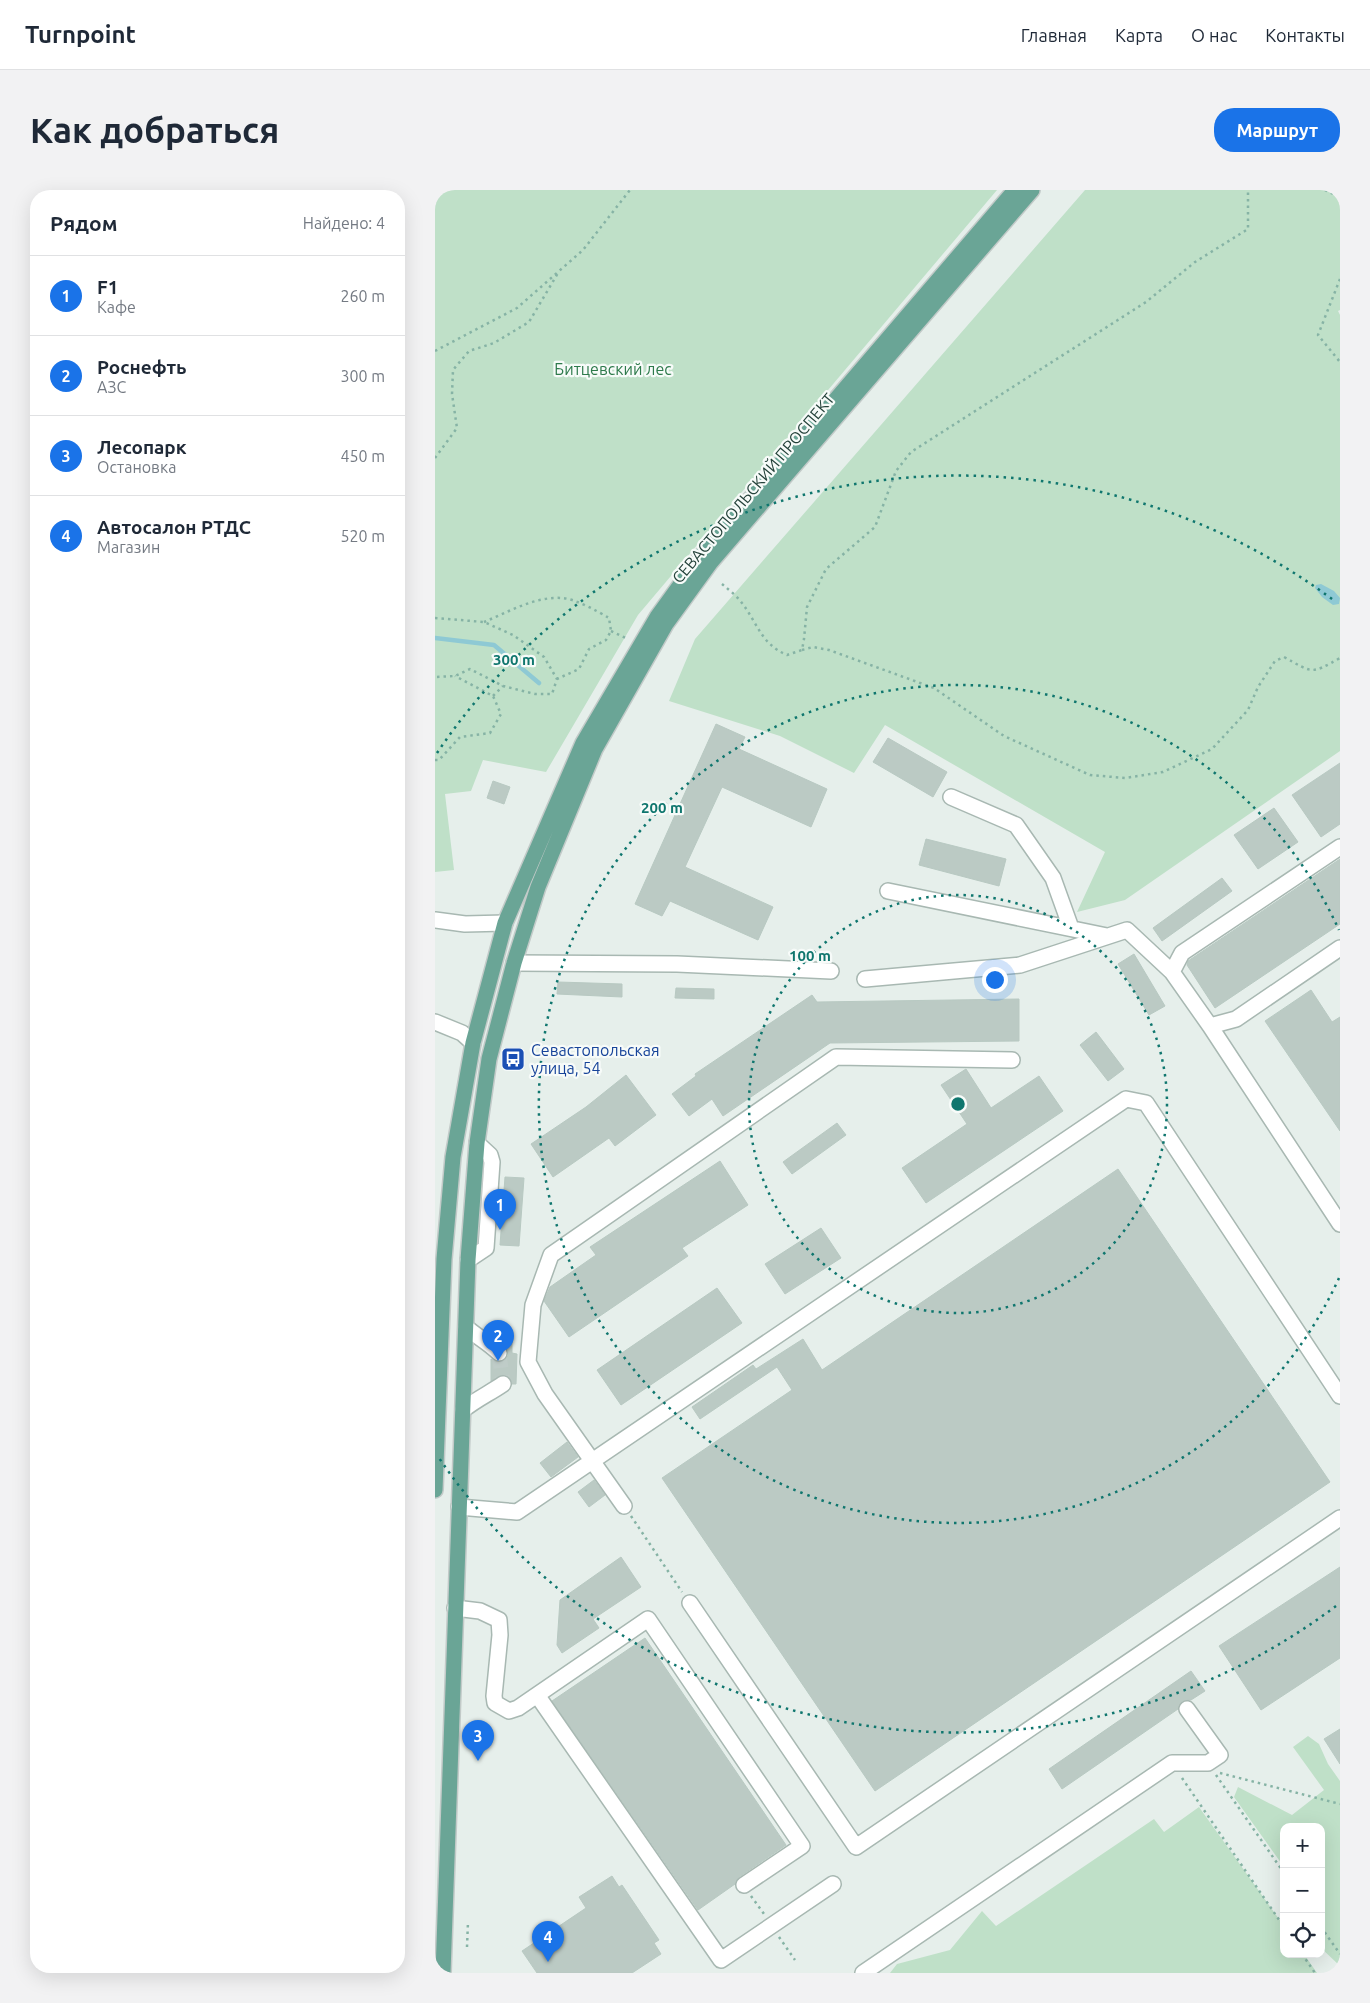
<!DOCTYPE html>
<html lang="ru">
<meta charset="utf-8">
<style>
body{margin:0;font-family:Ubuntu,sans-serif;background:#f2f2f3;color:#1f2937}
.controls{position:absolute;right:15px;bottom:15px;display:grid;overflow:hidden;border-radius:10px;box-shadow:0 5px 20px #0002}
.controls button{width:45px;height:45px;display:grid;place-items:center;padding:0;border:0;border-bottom:1px solid #e0e1e3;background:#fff;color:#1f2937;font:25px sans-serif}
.you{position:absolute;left:559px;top:789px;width:18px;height:18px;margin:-12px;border:4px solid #fff;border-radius:50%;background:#1a73e8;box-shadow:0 0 0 8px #1a73e833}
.badge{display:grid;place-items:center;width:32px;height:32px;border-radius:50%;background:#1a73e8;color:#fff;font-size:16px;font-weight:700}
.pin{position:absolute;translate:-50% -41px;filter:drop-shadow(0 1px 2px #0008)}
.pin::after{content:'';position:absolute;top:26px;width:18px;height:15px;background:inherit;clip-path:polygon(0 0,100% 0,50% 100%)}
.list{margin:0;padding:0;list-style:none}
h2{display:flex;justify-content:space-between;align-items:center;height:65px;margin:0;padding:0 20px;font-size:21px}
h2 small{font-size:16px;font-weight:400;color:#747a83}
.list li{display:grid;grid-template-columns:32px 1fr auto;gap:15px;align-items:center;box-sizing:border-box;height:80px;padding:0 20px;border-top:1px solid #e0e1e3}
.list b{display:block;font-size:19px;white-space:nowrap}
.list p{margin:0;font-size:16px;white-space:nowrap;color:#747a83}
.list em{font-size:16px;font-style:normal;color:#747a83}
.icon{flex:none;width:28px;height:28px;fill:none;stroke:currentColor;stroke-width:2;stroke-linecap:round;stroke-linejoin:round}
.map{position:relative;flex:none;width:905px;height:1783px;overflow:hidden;border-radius:20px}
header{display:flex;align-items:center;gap:30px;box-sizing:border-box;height:70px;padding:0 25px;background:#fff;border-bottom:1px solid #e0e1e3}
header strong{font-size:24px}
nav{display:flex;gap:28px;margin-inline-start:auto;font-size:18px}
.intro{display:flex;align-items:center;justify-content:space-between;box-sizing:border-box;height:120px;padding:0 30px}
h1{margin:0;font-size:35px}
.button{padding:12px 22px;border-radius:20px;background:#1a73e8;color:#fff;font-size:18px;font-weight:700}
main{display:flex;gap:30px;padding:0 30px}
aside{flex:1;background:#fff;border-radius:20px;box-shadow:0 5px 20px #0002}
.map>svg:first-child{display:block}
</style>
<header>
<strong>Turnpoint</strong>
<nav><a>Главная</a><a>Карта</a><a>О нас</a><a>Контакты</a></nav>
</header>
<div class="intro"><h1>Как добраться</h1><a class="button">Маршрут</a></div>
<main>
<aside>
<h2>Рядом<small>Найдено: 4</small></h2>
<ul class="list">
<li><span class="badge">1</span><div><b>F1</b><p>Кафе</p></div><em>260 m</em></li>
<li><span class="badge">2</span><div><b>Роснефть</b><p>АЗС</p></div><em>300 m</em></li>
<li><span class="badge">3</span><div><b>Лесопарк</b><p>Остановка</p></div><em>450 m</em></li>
<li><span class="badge">4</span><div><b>Автосалон РТДС</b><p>Магазин</p></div><em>520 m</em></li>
</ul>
</aside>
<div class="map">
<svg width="905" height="1783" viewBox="0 0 905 1783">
<rect width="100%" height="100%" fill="#e6efeb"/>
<path fill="#bfe0c8" d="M0,0H562L203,425L111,582L48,570L36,601L10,604L19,680L0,682Z
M650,0H905V120L903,121L905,125V561L690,710L642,722L670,662L450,535L419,583L345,546L234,511L260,449Z
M873,1546L884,1554L893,1574L905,1591V1776L886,1758V1637H849V1677L799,1607L803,1597L857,1625L889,1600L858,1557Z
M764,1617L849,1736V1764H869L882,1783H455L462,1774L515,1760L547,1721L561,1736L719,1629L729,1642Z"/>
<path fill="#8ec9d4" d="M886,394L899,401L905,408L904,414L898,415L887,407L880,398L881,395Z"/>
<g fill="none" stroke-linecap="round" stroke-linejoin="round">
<path stroke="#8ec9d4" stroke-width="4.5" d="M0,448L59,455L104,493"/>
</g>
<path fill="#bbcac4" stroke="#b8c9c2" d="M281,534L310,547L304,559L392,599L376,637L287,597L250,677L338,717L323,750L235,711L227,726L200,714Z
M453,548L512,582L498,607L438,572Z
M905,573V634L886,647L857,605Z
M58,591L75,597L69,614L52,608Z
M839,618L863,652L823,679L799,645Z
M491,649L571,669L564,696L484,675Z
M905,669V734L780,818L752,775L753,771Z
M787,688L797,701L727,751L718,738Z
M699,764L730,816L714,825L683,774Z
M123,792L187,794V807L122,804Z
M241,798L279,799V809L240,808Z
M876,800L897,832L905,827V941L830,831Z
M377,805L382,812L584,809V851L395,853L288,926L277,909L254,926L237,904L261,886L260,884Z
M661,842L689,879L673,891L645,855Z
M531,879L556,918L604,886L628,921L491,1013L467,978L532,934L506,895Z
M191,885L221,925L180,956L174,948L118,987L96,954L151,917Z
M402,933L411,945L357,984L348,972Z
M285,971L313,1015L247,1058L253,1066L134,1147L109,1111L115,1097L161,1065L155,1057Z
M683,979L895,1292L440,1601L227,1288L357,1200L342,1177L265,1229L257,1217L318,1175L321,1179L368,1149L387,1180Z
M70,987L89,988L84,1056L65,1055Z
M386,1038L406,1068L350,1104L330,1074Z
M282,1098L307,1133L186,1215L162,1180Z
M65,1151H77V1163L82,1164L81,1194H77L75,1188L68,1185L56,1191V1169L61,1172H66L73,1166V1160Z
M132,1252L143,1267L116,1287L105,1273Z
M159,1290L170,1305L154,1317L143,1302Z
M186,1367L206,1397L158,1429L164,1438L127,1463L122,1455L125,1410Z
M905,1377V1468L826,1520L784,1456Z
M210,1448L351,1655L304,1687L300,1694L263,1720L117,1511Z
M756,1481L770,1501L756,1510L747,1511L743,1519L627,1599L614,1579Z
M905,1539V1574L889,1549Z
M177,1686L184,1697L187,1695L224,1750L219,1753L226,1764L197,1783H102L87,1761L151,1718L144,1707Z"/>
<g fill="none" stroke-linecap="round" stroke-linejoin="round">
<path stroke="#bfccc8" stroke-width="15" stroke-dasharray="15 8" stroke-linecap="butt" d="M64,1163L68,1194"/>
<g stroke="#a8b8b2" stroke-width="18">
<path id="minor" d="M516,607L581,635L618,688L636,738
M905,657L747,763L737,782L775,836L801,829L905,758
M453,701L672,746
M0,730L30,734L70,733
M79,773L242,774L396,781
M430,789L585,775L692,740L737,782
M0,832L27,843L38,853
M775,836L905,1034
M33,1070L51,1058L57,972L55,965L42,953
M31,1137C42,1147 53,1152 64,1163
M28,1220C40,1210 55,1203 68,1194
M189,1316L110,1204L93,1172L98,1115L116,1065L401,867L577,870
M24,1317L82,1322L691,909L711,913L905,1206
M255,1413L421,1657L905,1328
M20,1418L45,1421L64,1430L65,1445L59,1506L60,1513L74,1521L83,1518L213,1429L367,1656L309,1695
M102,1505L286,1770L398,1694
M428,1783L737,1573H773L785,1565L752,1519"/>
</g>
<g stroke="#c2cac8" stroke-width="18">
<path id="major" d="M0,1300L9,1069L18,967L38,853L70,733L148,553L222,427L264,369L580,0
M8,1783L33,1070L42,953L54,869L79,773L103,697L160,559L231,434L276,372L597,0"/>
</g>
<path stroke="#86b3a5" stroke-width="2.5" stroke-dasharray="2.5 4" stroke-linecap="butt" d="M890,0L905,7
M905,89L883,145L905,172
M0,161L82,118L148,60L195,0
M0,268L22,238L17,204L18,180L34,161L59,153L94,132L123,83
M287,394C294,400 302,406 307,413C323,434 326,454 352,465L367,460L369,449L372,417L391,379L440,337L461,281L476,262L711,112L760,72L813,39V0
M0,428L49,432L78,445L109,467L122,489L117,504H100L68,496L35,479L20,486L0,487
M49,432C73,422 101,406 127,408C141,409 162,421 174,428L176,441L171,450L154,459L144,479L122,489
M176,441L193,449
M367,460L378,457L394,460L499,498L569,546L655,585L690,588L728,582L777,559L813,520L823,497L840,471L849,467C878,483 875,485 905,468
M58,506L68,496
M0,570H4L25,547L55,543L66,524L58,506L20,486
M196,1326L247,1402
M785,1583L905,1614
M781,1585L849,1683
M747,1588L849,1737
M316,1706L329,1724
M886,1737L905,1764
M344,1747L360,1770
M32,1757L33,1732
M867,1764L880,1783"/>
<use href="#minor" stroke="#fff" stroke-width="15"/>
<use href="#major" stroke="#6aa596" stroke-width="15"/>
</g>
<g fill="none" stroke="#0f766e" stroke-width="2.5" stroke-dasharray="2.5 5">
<circle cx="523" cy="914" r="209"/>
<path d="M904 1088A419 419 0 1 1 904 740"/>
<path d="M901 1416A628 628 0 0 1 2 1265M2 563A628 628 0 0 1 901 412"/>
</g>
<defs>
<g id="bus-square" transform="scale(1.25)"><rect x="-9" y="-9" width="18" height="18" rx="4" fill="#1a4fb4" stroke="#f7fbf9"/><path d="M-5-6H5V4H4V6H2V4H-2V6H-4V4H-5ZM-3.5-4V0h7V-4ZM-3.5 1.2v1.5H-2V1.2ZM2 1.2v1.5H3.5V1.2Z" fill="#fff"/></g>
</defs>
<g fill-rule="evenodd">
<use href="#bus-square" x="78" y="869"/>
</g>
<g text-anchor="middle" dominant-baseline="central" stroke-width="4.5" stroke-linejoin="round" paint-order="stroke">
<g font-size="16" fill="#2d7a4b" stroke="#f7fbf9">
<text x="178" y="179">Битцевский лес</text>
</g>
<g font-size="16" fill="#24423a" stroke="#f7fbf9">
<text transform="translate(318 298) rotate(-50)">СЕВАСТОПОЛЬСКИЙ ПРОСПЕКТ</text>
</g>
<g font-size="16" fill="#164399" stroke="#f7fbf9" text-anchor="start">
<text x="96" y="860">Севастопольская<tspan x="96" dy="18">улица, 54</tspan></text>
</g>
</g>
<circle cx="523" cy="914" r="8" fill="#0f766e" stroke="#f7fbf9" stroke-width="2.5"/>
<g font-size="15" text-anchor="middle" font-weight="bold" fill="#0f766e" stroke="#f7fbf9" stroke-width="4.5" stroke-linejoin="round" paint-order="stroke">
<text x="79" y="475">300 m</text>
<text x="227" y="623">200 m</text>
<text x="375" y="771">100 m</text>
</g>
</svg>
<div class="controls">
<button>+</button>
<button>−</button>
<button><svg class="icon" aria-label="locate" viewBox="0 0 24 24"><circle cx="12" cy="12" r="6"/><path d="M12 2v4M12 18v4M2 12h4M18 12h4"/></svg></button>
</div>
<div class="you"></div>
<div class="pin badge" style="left:65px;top:1040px">1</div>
<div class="pin badge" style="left:63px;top:1171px">2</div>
<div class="pin badge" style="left:43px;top:1571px">3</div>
<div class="pin badge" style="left:113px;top:1772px">4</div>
</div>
</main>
